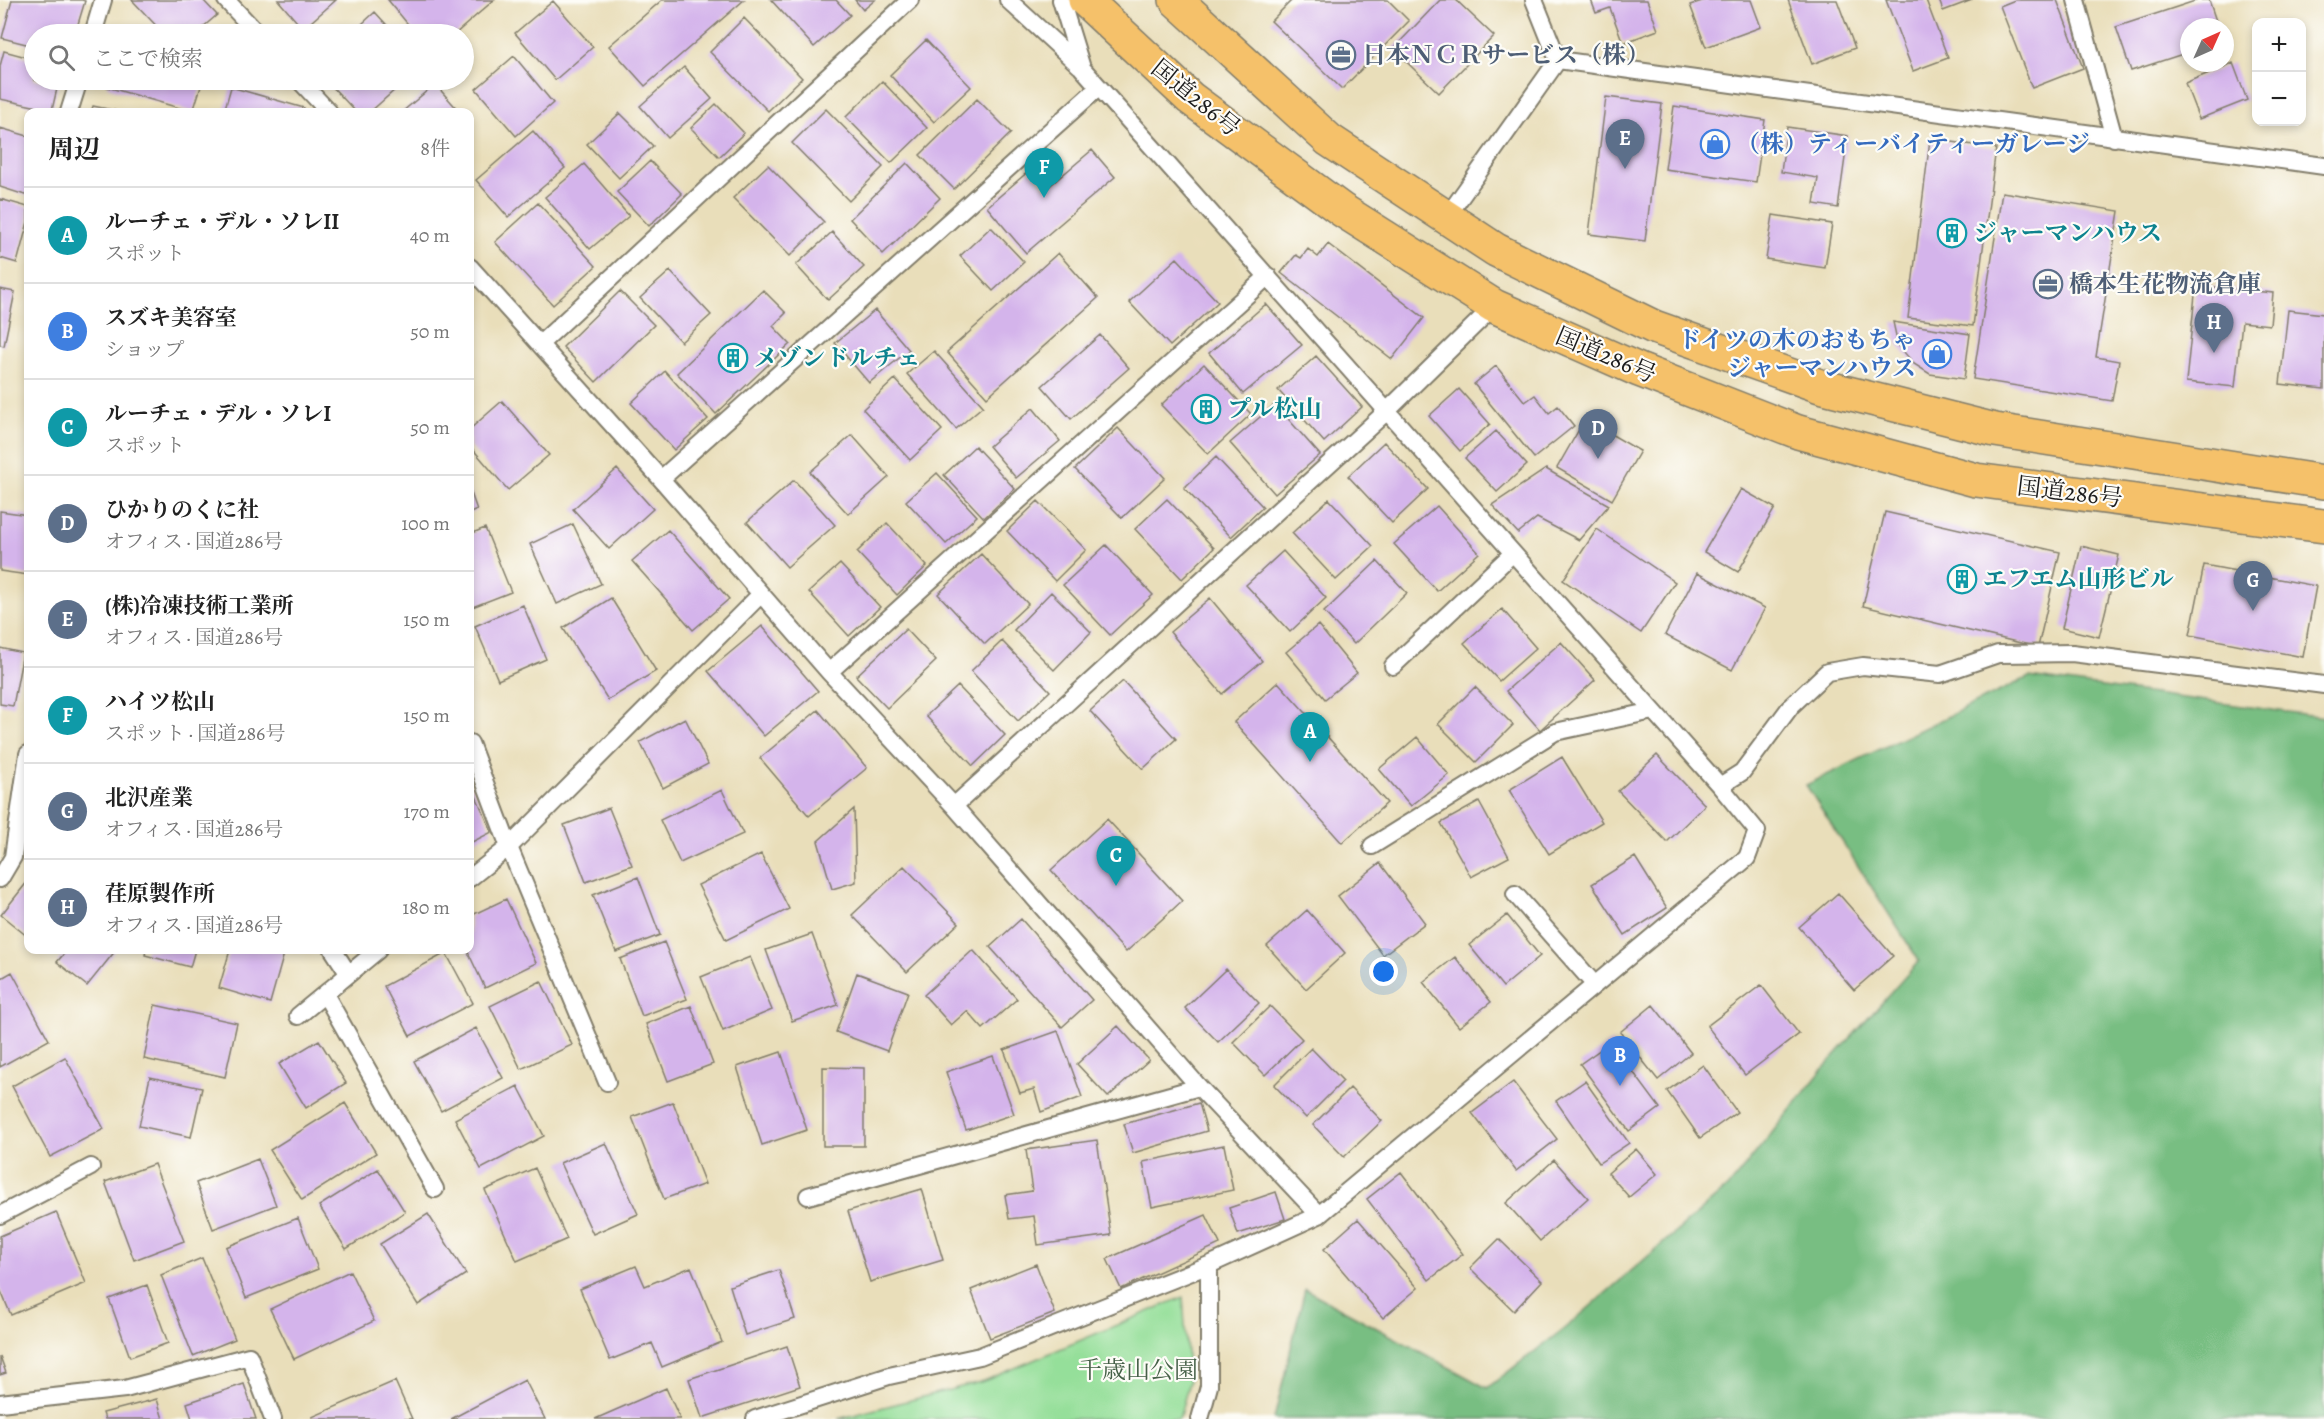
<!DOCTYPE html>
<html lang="ja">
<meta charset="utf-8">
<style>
body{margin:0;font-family:Alegreya,"Noto Serif JP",serif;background:#f2f2f2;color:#222}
.controls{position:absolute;right:18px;top:18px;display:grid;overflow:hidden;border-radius:12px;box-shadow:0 3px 9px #0003}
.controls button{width:54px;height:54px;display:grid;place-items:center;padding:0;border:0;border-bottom:2px solid #e0e0e0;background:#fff;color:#222;font:30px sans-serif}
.compass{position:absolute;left:2180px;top:18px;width:54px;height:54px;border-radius:50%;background:#fff;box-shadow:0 3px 9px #0003;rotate:45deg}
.you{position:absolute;left:1384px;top:972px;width:21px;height:21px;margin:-15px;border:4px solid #fff;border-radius:50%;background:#1a73e8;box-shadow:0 0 0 9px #1a73e833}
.badge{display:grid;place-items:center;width:39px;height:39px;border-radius:50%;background:#1a73e8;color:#fff;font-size:20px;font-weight:700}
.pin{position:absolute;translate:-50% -50px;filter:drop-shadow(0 2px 3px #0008)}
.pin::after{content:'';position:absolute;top:32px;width:21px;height:18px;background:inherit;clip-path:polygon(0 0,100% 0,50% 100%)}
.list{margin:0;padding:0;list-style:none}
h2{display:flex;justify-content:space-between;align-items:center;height:78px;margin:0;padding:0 24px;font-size:26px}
h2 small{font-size:20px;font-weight:400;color:#767676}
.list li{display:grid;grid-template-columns:39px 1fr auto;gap:18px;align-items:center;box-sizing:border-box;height:96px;padding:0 24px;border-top:2px solid #e0e0e0}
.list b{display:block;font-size:22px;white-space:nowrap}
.list p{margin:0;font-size:20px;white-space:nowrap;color:#767676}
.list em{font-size:20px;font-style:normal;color:#767676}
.icon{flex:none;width:33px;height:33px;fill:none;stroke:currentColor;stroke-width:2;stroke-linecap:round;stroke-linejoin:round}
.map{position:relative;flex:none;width:2324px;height:1419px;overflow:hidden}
.search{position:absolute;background:#fff;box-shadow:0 3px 9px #0003;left:24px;top:24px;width:450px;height:66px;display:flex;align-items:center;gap:15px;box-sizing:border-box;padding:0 21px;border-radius:33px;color:#767676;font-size:22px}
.panel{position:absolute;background:#fff;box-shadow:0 3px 9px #0003;left:24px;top:108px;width:450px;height:846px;border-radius:12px}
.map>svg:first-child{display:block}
</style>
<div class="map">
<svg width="2324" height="1419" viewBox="0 0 2324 1419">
<rect width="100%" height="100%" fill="#fdfcf7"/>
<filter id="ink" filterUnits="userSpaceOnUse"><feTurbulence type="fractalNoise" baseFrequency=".0167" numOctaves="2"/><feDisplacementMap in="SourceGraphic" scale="12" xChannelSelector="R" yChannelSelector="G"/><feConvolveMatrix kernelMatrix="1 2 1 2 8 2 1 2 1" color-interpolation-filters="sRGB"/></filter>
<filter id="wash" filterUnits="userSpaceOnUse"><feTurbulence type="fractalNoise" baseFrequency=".008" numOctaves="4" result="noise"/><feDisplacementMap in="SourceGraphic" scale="24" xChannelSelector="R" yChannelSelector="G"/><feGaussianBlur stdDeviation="1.35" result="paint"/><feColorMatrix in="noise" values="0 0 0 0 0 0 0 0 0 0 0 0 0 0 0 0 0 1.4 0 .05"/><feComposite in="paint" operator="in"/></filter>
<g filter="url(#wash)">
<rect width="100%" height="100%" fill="#e9deba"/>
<path fill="#95df9a" stroke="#587e5b" stroke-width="1.5" d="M1183,1297L1189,1382L1179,1419H838L984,1381Z"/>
<path fill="#78be82" stroke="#4a6d4f" stroke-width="1.5" d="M2029,677L2324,717V1419H1274L1305,1289L1487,1388L1570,1324L1730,1185L1823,1069L1919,961L1806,785Z"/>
<g id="blocks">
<path fill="#d4b4eb" d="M12,0H82L85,1L75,34H34V46L2,38Z
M132,0H203L217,15L195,34H164Z
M278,0H336L303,29Z
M388,0H494L455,34H416Z
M662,0H744L645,86L609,46Z
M771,0H836L850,15L814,47Z
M855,0H875L863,10Z
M1292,0H1388L1409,21L1342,89L1271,21Z
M1440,0H1456L1494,36L1439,93L1393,49Z
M1591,0H1647L1658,30L1623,43L1610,8L1596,13Z
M1705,0H1751L1761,27L1706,47L1690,5Z
M1788,0H1837L1855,48L1812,64Z
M1886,0H1926L1948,58L1913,71Z
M1939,0H1972L1943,11Z
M2015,0H2057L2083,68L2032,88L2000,6Z
M2198,0H2209L2218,27H2189V52L2131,71L2116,27Z
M553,1L593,47L555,80L515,33Z
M375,12L395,34H351Z
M744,18L802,78L768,111L710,52Z
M926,40L971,87L934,122L890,75Z
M4,51L34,59V80H59L52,110L0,99V66Z
M514,56L553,103L516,136L476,89Z
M2233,63L2247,100L2199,119L2185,83Z
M684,67L712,99L668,138L640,106Z
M109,80H203L193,112L107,87Z
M326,80H406L370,112H356Z
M882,81L927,128L891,163L846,117Z
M435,84L460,112H402Z
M231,87L304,108L303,112H224Z
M1606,97L1662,104L1645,241L1589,234Z
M977,99L1011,133L954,189L920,155Z
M716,104L744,133L719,157L691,128Z
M93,106L118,111V112H91Z
M1674,106L1765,120L1756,182L1665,169Z
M826,109L883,167L849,201L792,143Z
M620,113L653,146L619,178L587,144Z
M1787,127L1848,136L1838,208L1814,204L1818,178L1781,172Z
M0,128L28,136V196L0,187Z
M533,131L565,168L508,217L476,180Z
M1930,139L1996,148L1973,326L1908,318Z
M1092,150L1115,177L1026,253L987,207L1030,170L1046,189Z
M650,161L682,194L649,226L617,192Z
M907,163L940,198L883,254L850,219Z
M584,164L629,216L590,249L545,197Z
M768,165L824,222L790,256L733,198Z
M2002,192L2119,211L2096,357L2119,361L2112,401L1973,379Z
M0,199L28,207V222L17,263L0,258Z
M538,203L596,266L553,305L495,242Z
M1773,215L1832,224L1825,268L1766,259Z
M991,227L1024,262L993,291L960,256Z
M832,232L864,267L828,300L796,265Z
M1328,244L1424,318L1392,359L1281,273L1296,255L1301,258L1308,249L1318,257Z
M1058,253L1098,298L987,397L947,352Z
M1177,258L1218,302L1170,346L1129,302Z
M670,271L711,315L681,342L640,298Z
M2196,285L2273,293L2270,325L2242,322L2235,387L2186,382Z
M0,289L15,292L4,346L0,345Z
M763,290L786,313L773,326L790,344L716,414L677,373Z
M620,291L654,325L596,382L563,347Z
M1266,304L1302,345L1243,394L1209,353Z
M875,310L909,350L869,383L835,343Z
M2288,310L2324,314V389L2280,384Z
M1893,322L1970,334L1964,379L1930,374L1914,364L1898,345Z
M1100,335L1129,368L1071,419L1042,386Z
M934,351L983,406L956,429L907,374Z
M1316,356L1362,407L1324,442L1278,390Z
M1204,364L1251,414L1208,454L1161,405Z
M1496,366L1525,402L1535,395L1549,413L1558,406L1574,426L1534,458L1474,384Z
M665,371L708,419L674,450L631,403Z
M895,379L942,430L910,460L863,409Z
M1459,389L1490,424L1460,451L1429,416Z
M502,401L549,455L508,490L470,446V429Z
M1275,404L1320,455L1275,494L1230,443Z
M1033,408L1060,441L1016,478L989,446Z
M1585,419L1640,451L1612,500L1557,468Z
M1118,428L1165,478L1122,518L1075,469Z
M1496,431L1527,465L1497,492L1465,458Z
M852,435L889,477L848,514L810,472Z
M1384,442L1428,489L1392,523L1348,476Z
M975,446L1015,489L984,518L944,475Z
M1216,457L1263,507L1231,537L1184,488Z
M617,469L653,509L609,549L573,509Z
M1546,469L1609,505L1579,540L1537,518L1518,533L1492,505Z
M937,473L977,516L946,544L906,501Z
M794,480L835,525L787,567L747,522Z
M1741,489L1775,508L1738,572L1704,552Z
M470,490L477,510L470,513Z
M1167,499L1214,548L1182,579L1135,529Z
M1329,499L1373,546L1336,580L1292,533Z
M1038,501L1086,550L1055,581L1007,531Z
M1437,506L1479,553L1437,591L1394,544Z
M0,511L28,515V575L0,571Z
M1885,512L2060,552L2038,647L1863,606Z
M887,523L927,566L897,595L857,552Z
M573,524L601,584L557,604L530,544Z
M485,528L511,592L470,608V534Z
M1597,529L1675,582L1641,633L1563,580Z
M668,530L729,599L693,630L632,561Z
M1106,545L1153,595L1110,635L1063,585Z
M2081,546L2119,555L2099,637L2062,628Z
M1283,551L1326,598L1290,632L1246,585Z
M981,554L1028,604L985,644L938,594Z
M1377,561L1407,593L1354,644L1324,612Z
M840,564L880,607L849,636L809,592Z
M2204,565L2316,586L2303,657L2190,635Z
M1697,573L1765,608L1732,670L1665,635Z
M1051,592L1091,632L1054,670L1014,630Z
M611,598L656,671L608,700L563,628Z
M1210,598L1262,661L1222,694L1170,632Z
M523,605L546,659L498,680L475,626Z
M1502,609L1536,648L1499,681L1464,643Z
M1318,625L1357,673L1325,699L1286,652Z
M762,626L818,691L764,736L708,671Z
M906,629L936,661L887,708L856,676Z
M1002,641L1050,691L1018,721L971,671Z
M1561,642L1595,680L1540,730L1506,691Z
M0,648L23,653L13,706L0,704Z
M1123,681L1176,739L1143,769L1090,711Z
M1278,682L1387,803L1342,843L1234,722Z
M958,686L1005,735L973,766L926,716Z
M1475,687L1513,725L1476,762L1438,724Z
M818,710L867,768L809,816L760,758Z
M685,718L708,764L663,788L640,742Z
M1417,737L1449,775L1411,806L1379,769Z
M1657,755L1705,805L1667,842L1618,791Z
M1562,757L1602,822L1549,854L1509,790Z
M470,783L492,832L470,843Z
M722,790L743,834L680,863L660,820Z
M1479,802L1509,857L1471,877L1441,823Z
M609,808L632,865L586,882L564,825Z
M854,809L856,882L832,889L818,841Z
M1107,819L1182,901L1126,952L1051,870Z
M761,854L789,909L726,940L698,885Z
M1635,857L1667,908L1625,935L1592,884Z
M1380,863L1425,923L1383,955L1338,896Z
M904,866L959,923L907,972L852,915Z
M638,877L660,935L616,952L593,895Z
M28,881V937L1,915Z
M1838,893L1893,956L1854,990L1799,927Z
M506,899L536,963L485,988L467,950H470V916Z
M1307,910L1345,953L1306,989L1267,946Z
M1507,915L1540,956L1503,987L1469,945Z
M1021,919L1092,1000L1062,1027L990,947Z
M812,934L838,1005L792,1021L766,950Z
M664,942L687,999L642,1016L620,959Z
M67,950H116L87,986L57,962Z
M146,950H195L190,967L145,955Z
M230,950H285L270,1003L219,988Z
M973,950L1017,999L983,1029L967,1011L951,1025L924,995Z
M446,953L473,1003L410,1036L384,986Z
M750,957L772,1010L723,1031L701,977Z
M1455,957L1491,1002L1459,1027L1423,982Z
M1226,969L1259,1003L1218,1042L1185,1008Z
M12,972L49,1040L0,1067V979Z
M857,973L908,992L887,1051L836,1032Z
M541,981L572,1045L521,1069L490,1006Z
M1761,985L1799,1034L1745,1075L1707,1026Z
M155,1005L237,1023L225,1077L144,1059Z
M1653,1005L1691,1053L1658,1080L1620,1032Z
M691,1006L713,1064L668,1081L646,1024Z
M1270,1006L1302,1039L1265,1075L1233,1042Z
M1118,1026L1149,1060L1108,1097L1077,1064Z
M476,1028L503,1078L441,1111L414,1061Z
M1058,1031L1082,1097L1041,1112L1034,1089L1020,1093L1004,1050Z
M319,1040L346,1083L306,1108L279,1064Z
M1611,1042L1660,1108L1629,1131L1580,1064Z
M1311,1048L1343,1081L1306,1118L1274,1085Z
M781,1052L807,1130L762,1145L737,1067Z
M993,1056L1014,1114L966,1130L946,1072Z
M65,1057L104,1129L50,1157L12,1086Z
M1703,1065L1737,1112L1700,1138L1667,1091Z
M823,1067L864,1068V1146H823Z
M150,1077L202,1088L191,1137L139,1126Z
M1585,1081L1629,1143L1599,1163L1556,1101Z
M1513,1082L1557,1139L1516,1171L1472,1113Z
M518,1086L544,1136L481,1169L455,1119Z
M1350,1088L1382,1121L1344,1157L1313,1125Z
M673,1102L705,1184L664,1199L632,1117Z
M345,1103L376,1153L302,1200L270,1150Z
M1199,1103L1207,1131L1133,1153L1124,1124Z
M1097,1140L1111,1235L1038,1245L1034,1216L1009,1219L1005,1195L1032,1191L1026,1150Z
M606,1143L638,1214L593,1234L560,1163Z
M1224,1145L1233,1190L1152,1207L1143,1162Z
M1636,1149L1657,1174L1629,1197L1608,1173Z
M258,1159L276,1205L213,1229L196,1183Z
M1554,1160L1588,1198L1540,1241L1506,1203Z
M154,1164L184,1241L134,1260L105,1182Z
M535,1168L567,1239L517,1261L485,1190Z
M378,1169L405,1212L346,1249L319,1206Z
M1401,1172L1463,1254L1429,1280L1367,1199Z
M922,1189L943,1260L870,1282L848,1211Z
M1276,1192L1285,1219L1238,1234L1229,1208Z
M56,1212L86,1283L11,1315L0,1289V1236Z
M428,1214L466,1274L418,1305L380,1244Z
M1206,1215L1220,1244L1121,1289L1107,1259Z
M298,1218L318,1269L246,1298L226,1247Z
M1358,1219L1418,1288L1383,1318L1324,1249Z
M1499,1239L1542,1281L1514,1311L1470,1268Z
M202,1258L235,1339L193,1356L161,1275Z
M1036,1264L1055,1313L990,1338L971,1290Z
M636,1266L645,1286L691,1267L722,1342L662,1367L652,1343L610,1360L580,1289Z
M779,1270L795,1319L745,1335L730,1286Z
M350,1271L374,1321L294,1359L270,1309Z
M147,1285L168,1343L130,1357L109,1299Z
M787,1346L800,1386L702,1418L689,1379Z
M0,1356L6,1373L0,1375Z
M525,1380L545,1419H451Z
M395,1381L412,1419H313L312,1417Z
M244,1384L256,1419H192L187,1403Z
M666,1388L680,1419H595Z
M157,1399L163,1419H105L103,1413Z"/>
</g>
</g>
<g filter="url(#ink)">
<use href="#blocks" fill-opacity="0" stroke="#827d6b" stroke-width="1.5"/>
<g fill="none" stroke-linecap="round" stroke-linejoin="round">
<g stroke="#827d6b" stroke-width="20">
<path id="service" d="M226,0L258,34
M1008,0L1080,66
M1061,0L1082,68L1720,786
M1534,0L1558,60L2324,166
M2076,0L2114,138
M93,34L103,0
M299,80L329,112
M69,112L79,80
M1446,218L1558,60
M470,267L661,479L829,672L954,806L1199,1087L1319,1215
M540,344L910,0
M661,479L1099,87
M1393,666L1513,553
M829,672L1268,276
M470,743L509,847L607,1082
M954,806L1387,411L1494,306
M1372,846L1555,732L1653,711
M470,878L509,847L761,594
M0,879L13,857L28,754
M1515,894L1595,985
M333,950L348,973
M325,994L435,1189
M298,1016L378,950
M808,1196L1199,1087
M0,1215L91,1167
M0,1403L125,1389L249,1356L273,1419
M755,1419L889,1376L980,1356L1209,1265L1319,1215L1747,858L1757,831L1720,786L1742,772L1791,706L1827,672L1863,666L1940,674L1998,654L2072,653L2324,685
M1200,1419L1209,1386V1265"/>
</g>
<g stroke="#827d6b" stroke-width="36">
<path id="trunk" d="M1085,0L1190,98L1342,210L1494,306L1639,370L1798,432L1976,480L2324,526
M1176,0L1329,140L1496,250L1654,327L1820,386L1995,430L2324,482"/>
</g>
<use href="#service" stroke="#fff" stroke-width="16"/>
<use href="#trunk" stroke="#f5c16b" stroke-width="33"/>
</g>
</g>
<defs>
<g id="office-ring" transform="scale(1.5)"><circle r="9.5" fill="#fdfcf7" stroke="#5c6f8a" stroke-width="1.5"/><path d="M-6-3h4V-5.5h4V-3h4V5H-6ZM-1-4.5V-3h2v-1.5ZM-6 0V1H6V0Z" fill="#5c6f8a"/></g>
<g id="shop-ring" transform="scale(1.5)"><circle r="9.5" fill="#fdfcf7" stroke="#3f7fe0" stroke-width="1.5"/><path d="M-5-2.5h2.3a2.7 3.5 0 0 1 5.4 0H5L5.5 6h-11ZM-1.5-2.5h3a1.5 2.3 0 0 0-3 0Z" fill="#3f7fe0"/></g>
<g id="building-ring" transform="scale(1.5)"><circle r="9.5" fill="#fdfcf7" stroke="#0f9aa8" stroke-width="1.5"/><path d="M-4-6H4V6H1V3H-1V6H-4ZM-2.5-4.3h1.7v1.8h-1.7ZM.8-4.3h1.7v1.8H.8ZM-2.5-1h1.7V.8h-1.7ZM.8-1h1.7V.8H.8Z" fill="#0f9aa8"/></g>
</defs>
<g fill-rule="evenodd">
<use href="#office-ring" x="1341" y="55"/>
<use href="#shop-ring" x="1715" y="144"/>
<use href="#building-ring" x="1952" y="233"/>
<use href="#office-ring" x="2048" y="284"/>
<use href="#shop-ring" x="1937" y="354"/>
<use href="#building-ring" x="733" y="358"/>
<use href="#building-ring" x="1206" y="409"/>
<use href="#building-ring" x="1962" y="579"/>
</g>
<g text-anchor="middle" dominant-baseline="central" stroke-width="4.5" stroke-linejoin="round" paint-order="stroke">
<g font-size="24" font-weight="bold" fill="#4e5e75" stroke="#fdfcf7" text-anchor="start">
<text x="1362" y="55">日本ＮＣＲサービス（株）</text>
<text x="2069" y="284">橋本生花物流倉庫</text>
</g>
<g font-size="24" fill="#1c1c1c" stroke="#fdfcf7">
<text transform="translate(1196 98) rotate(39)">国道286号</text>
<text transform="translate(1606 355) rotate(23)">国道286号</text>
<text transform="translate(2070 492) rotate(7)">国道286号</text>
</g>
<g font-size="24" font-weight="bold" fill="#366cbe" stroke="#fdfcf7" text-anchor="start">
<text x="1736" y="144">（株）ティーバイティーガレージ</text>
<text x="1916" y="340" text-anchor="end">ドイツの木のおもちゃ<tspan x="1916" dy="28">ジャーマンハウス</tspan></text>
</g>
<g font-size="24" font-weight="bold" fill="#0d838f" stroke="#fdfcf7" text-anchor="start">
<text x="1973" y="233">ジャーマンハウス</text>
<text x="754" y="358">メゾンドルチェ</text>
<text x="1227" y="409">プル松山</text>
<text x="1983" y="579">エフエム山形ビル</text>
</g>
<g font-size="24" fill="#466048" stroke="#fdfcf7">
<text x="1138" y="1370">千歳山公園</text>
</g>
</g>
</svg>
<div class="controls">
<button>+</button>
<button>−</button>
</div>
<svg class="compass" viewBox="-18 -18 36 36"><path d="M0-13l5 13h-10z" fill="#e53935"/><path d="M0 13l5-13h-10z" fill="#767676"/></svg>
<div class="you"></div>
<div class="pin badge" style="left:1310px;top:762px;background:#0f9aa8">A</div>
<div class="pin badge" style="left:1620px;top:1086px;background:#3f7fe0">B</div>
<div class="pin badge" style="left:1116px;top:886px;background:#0f9aa8">C</div>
<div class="pin badge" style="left:1598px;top:459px;background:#5c6f8a">D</div>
<div class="pin badge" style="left:1625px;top:169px;background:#5c6f8a">E</div>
<div class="pin badge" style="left:1044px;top:198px;background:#0f9aa8">F</div>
<div class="pin badge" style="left:2253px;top:611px;background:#5c6f8a">G</div>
<div class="pin badge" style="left:2214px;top:353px;background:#5c6f8a">H</div>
<div class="search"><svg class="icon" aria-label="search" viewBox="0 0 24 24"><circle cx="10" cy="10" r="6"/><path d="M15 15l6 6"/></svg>ここで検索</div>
<section class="panel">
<h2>周辺<small>8件</small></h2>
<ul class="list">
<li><span class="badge" style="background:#0f9aa8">A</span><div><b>ルーチェ・デル・ソレII</b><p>スポット</p></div><em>40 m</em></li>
<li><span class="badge" style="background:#3f7fe0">B</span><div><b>スズキ美容室</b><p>ショップ</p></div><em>50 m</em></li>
<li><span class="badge" style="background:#0f9aa8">C</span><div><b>ルーチェ・デル・ソレI</b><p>スポット</p></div><em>50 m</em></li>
<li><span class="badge" style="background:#5c6f8a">D</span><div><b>ひかりのくに社</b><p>オフィス · 国道286号</p></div><em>100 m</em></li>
<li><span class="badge" style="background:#5c6f8a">E</span><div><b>(株)冷凍技術工業所</b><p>オフィス · 国道286号</p></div><em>150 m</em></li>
<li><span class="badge" style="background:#0f9aa8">F</span><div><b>ハイツ松山</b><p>スポット · 国道286号</p></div><em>150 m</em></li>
<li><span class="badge" style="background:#5c6f8a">G</span><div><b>北沢産業</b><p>オフィス · 国道286号</p></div><em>170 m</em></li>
<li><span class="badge" style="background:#5c6f8a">H</span><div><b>荏原製作所</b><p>オフィス · 国道286号</p></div><em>180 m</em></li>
</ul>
</section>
</div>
